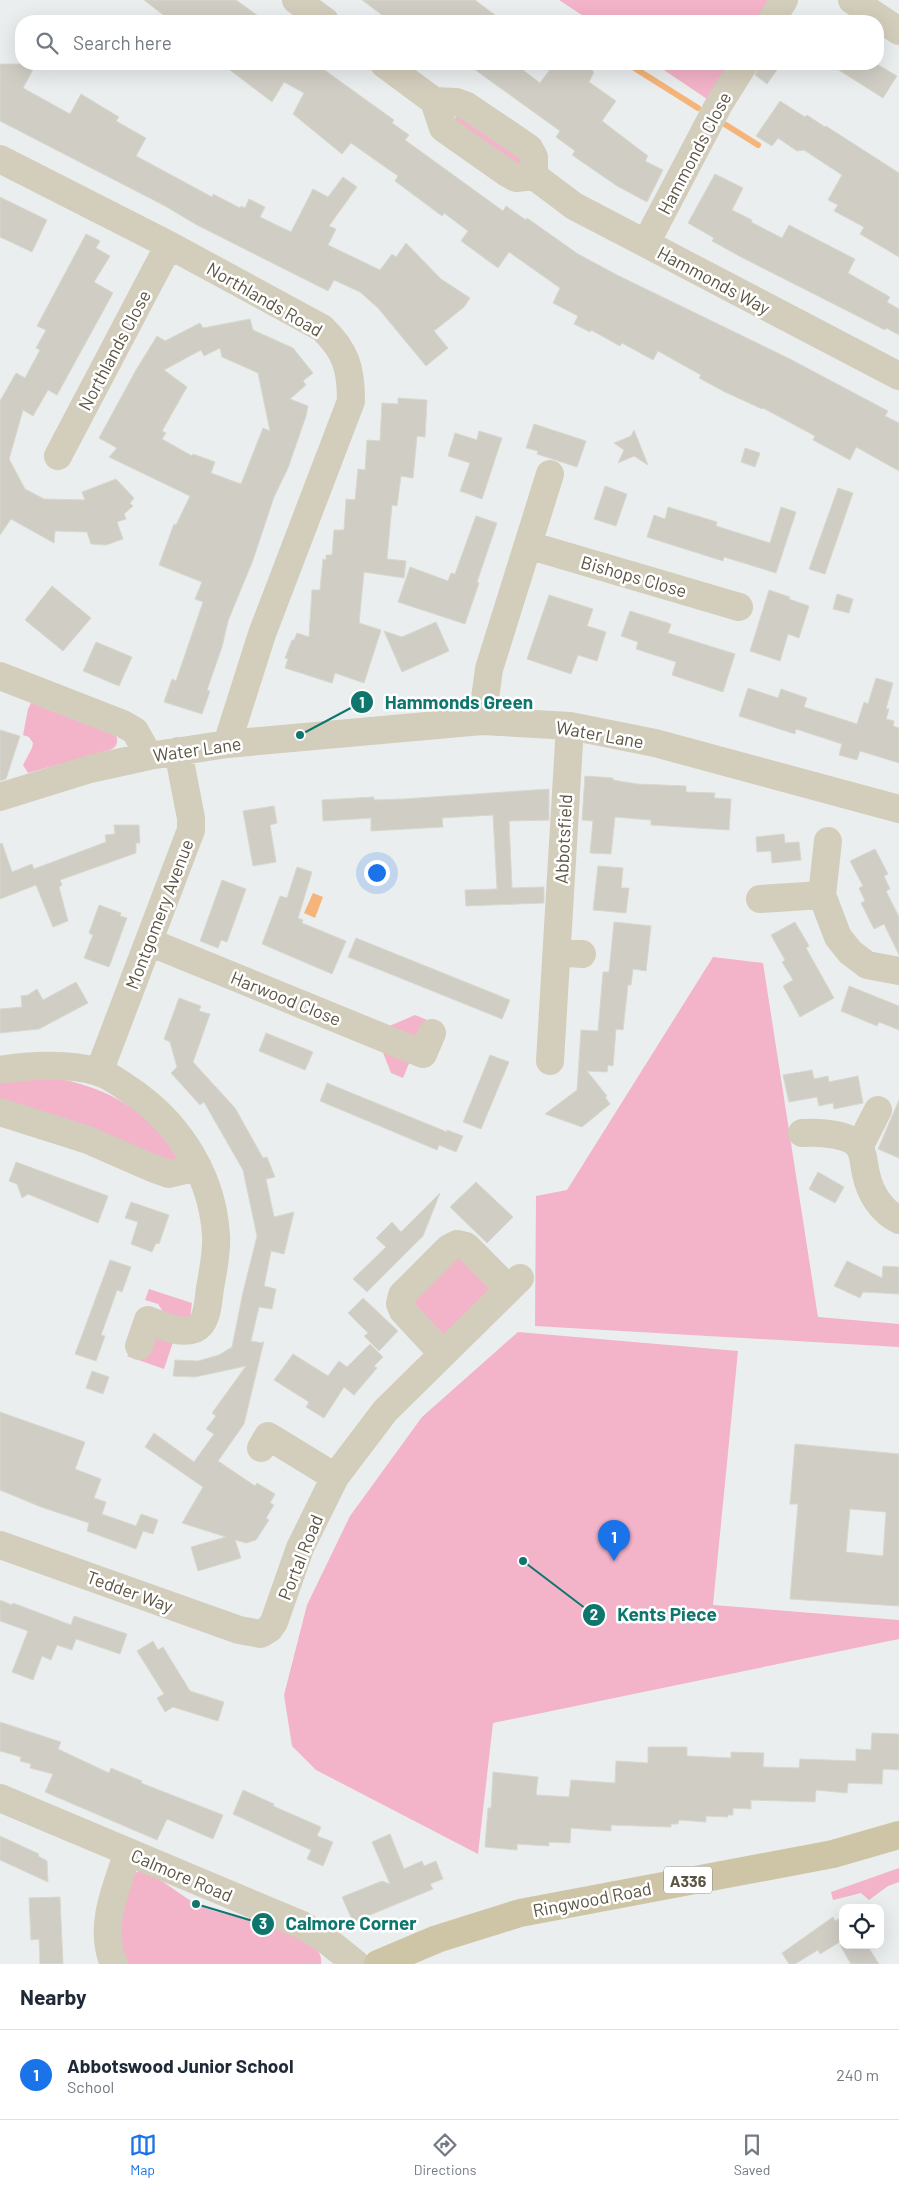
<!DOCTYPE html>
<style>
body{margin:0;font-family:Barlow,sans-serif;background:#f6f6f7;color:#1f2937}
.controls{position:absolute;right:15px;bottom:15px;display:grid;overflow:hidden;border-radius:10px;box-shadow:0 5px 20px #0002}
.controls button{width:45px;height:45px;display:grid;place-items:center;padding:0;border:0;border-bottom:1px solid #e0e1e3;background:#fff;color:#1f2937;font:25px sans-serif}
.you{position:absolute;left:376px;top:872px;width:18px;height:18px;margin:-12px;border:4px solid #fff;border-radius:50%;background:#1a73e8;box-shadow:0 0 0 8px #1a73e833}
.badge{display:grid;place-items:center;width:32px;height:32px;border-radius:50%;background:#1a73e8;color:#fff;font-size:16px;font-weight:700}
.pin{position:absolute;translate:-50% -41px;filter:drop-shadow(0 1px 2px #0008)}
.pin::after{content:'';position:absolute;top:26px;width:18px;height:15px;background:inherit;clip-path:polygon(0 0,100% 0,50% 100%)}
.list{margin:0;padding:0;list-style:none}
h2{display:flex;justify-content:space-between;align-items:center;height:65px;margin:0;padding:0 20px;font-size:21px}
h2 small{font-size:16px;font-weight:400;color:#747a83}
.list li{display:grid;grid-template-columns:32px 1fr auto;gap:15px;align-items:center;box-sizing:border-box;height:90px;padding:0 20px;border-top:1px solid #e0e1e3}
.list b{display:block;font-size:19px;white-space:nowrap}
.list p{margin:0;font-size:16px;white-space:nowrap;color:#747a83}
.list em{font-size:16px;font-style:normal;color:#747a83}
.icon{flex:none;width:28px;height:28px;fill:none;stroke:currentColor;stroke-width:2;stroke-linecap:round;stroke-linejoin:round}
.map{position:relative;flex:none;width:899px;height:1964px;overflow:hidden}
.search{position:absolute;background:#fff;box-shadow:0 5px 20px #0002;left:15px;right:15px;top:15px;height:55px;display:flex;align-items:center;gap:12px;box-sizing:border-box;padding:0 18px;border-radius:20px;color:#747a83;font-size:19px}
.sheet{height:155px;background:#fff}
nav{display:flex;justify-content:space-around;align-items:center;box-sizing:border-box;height:70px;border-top:1px solid #e0e1e3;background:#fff;font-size:14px;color:#747a83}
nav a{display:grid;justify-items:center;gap:2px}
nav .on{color:#1a73e8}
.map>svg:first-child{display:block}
</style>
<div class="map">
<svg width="899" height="1964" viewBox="0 0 899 1964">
<rect width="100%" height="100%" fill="#ebeeef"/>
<path fill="#f3b3c9" d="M559,0H770L757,21H591Z
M655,64H730L707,99Z
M457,115L523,159L519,168L453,121Z
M31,703L115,735L117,738C118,747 113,749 106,751L28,773L23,765L32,748L33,743L29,737L23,735L28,709Z
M713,957L763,963L818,1317L899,1324V1347L535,1326L536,1196L567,1190Z
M415,1015L427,1020L420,1038L387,1027Z
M380,1045L410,1061L403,1078L391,1073Z
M56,1078C99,1087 128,1100 159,1131C169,1142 175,1145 178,1160L172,1167L0,1103V1082Z
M454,1251L498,1288L445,1338L409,1297Z
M149,1289L192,1303L190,1318L183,1321L165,1315L158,1304L145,1300Z
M518,1332L738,1351L713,1605L899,1620V1639L493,1723L478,1854L316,1770L292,1746L284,1695L307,1605L350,1516L422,1417Z
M150,1336L173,1342L164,1369L127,1356Z
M899,1868V1882L888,1886L869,1900L861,1893L833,1900L831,1892Z
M141,1870C162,1878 180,1896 200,1906C224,1918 327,1927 321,1964H121L116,1941L133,1874Z"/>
<path fill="#f5b47a" d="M313,893L323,897L315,918L304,913Z"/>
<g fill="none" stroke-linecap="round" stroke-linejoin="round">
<path stroke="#f5b47a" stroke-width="6" d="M628,64L698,108
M726,125L758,145"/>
</g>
<path fill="#cfcdc4" stroke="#d8d8ce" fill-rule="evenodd" d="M144,0H236L265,21H171Z
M362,0H475L503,21H390Z
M0,64H36L23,88L70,114L81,94L119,117L116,121L146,138L136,156L212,197L213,194L240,208L241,206L245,208L249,199L265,207L260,217L291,232L313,189L328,197L343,177L357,187L329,226L336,229L328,245L380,270L392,254L396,257L406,243L441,279L470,298L464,307L434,331L448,348L426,366L378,308L360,292L334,280L328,291L197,225L165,206L0,121Z
M222,64H246L255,70L259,64H316L394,120L392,123L409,135L405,140L503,211L506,206L526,220L527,218L578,254L617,275L788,358L888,411L885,416L899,423V471L856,447L850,460L813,440L815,436L763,408L762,409L725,392L699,378L701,375L658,351L653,360L622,343L620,346L591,330L590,332L574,324L578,316L553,303L560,288L509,252L498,268L461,241L468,231L444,213L442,216L395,181L398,176L351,143L342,154L293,114L304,93L284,82L272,102Z
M467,64H515L540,83L554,64H584L594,72L589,82L616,101L602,121L648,156L645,161L663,170L647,202L617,186L572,155L575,151L556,137L560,131Z
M760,64H781L767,84L755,75Z
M829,64H877L897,76L883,98Z
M780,101L805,117L807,115L825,127L826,126L899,173V257L860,234L864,227L834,211L838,205L828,200L842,175L804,150L797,151L778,138L772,146L756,136Z
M715,174L743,188L732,210L752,220L751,222L782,238L789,225L855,259L848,273L890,297L887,302L899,309V335L886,328L885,330L741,257L712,241L714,238L688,223Z
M0,197L47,220L32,252L0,237Z
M86,234L100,241L96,248L110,256L94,282L113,293L57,395L48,390L33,416L23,410L9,459L25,489L44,499L85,500L82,492L116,479L134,498L130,503L133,506L124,514L126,519L117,522L123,539L106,545L91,544L87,532L55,531L54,543L11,519L0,535V401L16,373L25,378L40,350L36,348L46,330L37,326Z
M250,319L253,330L293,348L313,373L303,381L306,385L290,399L308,406L306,416L288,468L274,497L253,560L228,621L222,647L207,690L210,691L202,714L164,702L172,679L176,681L203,602L195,599L202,582L159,565L174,524L176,525L190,496L109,457L117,448L99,438L136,370L157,336L165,341L200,323L203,328ZM220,348L222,357L258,373L270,431L263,428L241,484L211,473L215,462L193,454L192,456L162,439L166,433L162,431L187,387L164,370L201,350L204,356Z
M398,398L427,400L425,437L417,436L413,478L401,476L397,506L392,505L387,559L406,561L404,578L364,572L359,623L381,630L364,683L335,673L332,683L285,668L288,659L285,658L292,640H294L297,633L309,637L312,590H320L323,559L326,560V555H332L334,530H344L346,499L355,500L358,469L365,470L367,440L380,441L382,403L398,404Z
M534,424L586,441L577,467L537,454L538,451L526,448Z
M634,430L648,465L634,456L618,463L624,450L614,443L631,436Z
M479,431L502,438L482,499L460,491L470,463L448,456L455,433L477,440Z
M745,448L760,453L755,467L741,462Z
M605,486L627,494L616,526L594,519Z
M838,488L853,493L825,574L809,569Z
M668,507L717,522L716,526L770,543L781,507L796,512L776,573L724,557L723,561L647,537L654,515L665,519Z
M476,516L497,523L477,582L479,583L465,624L398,602L410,567L448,581L451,573L455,574Z
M52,586L91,618L63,651L25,620Z
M769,590L790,597L789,599L809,606L799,638L788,634L780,661L750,651Z
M837,594L853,599L849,613L833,609Z
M549,595L593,609L587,626L606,632L597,661L578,655L571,674L527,659Z
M630,611L671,624L668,633L735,654L723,692L672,675L676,662L636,649L638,642L621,636Z
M436,622L449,651L402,672L384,631L402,637Z
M96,642L132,657L119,686L83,671Z
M876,678L893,683L886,709H889L886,719L894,721L893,726L899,728V763L860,751L857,760L839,755L842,744L796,729L795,734L739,716L748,688L778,698L781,689L807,698L804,707L857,724L864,702L868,704Z
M0,730L20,736L6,779L0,781Z
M585,776L613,778V780L637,784L686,786V792L715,793L714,798L731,799L729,830L651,825V820L615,817L611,854L590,853L593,821L582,820Z
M549,789V820L509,821L512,888L544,887V903L466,906L465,890L497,889L493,815L442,818L443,827L371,831V818L323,821L322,800L374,797V800L403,799Z
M274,806L277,823L270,825L276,862L253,866L243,811Z
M114,825H139L140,843H136V853L60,880L62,885L59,887L68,921L53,927L36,885L0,899V844L2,843L12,872L32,864L34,869L106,842L105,835L115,834Z
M784,834L785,843L799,842L801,860L772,863L771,851L757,852L756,837Z
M875,849L888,874L884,876L890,889L886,891L899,917V955L884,924L874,929L861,903L865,901L859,888L863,886L850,861Z
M598,866L623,868L621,888H629L626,913L593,910Z
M297,867L312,872L298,918L303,920L302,923L346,941L332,974L262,944L280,896L287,898Z
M222,880L246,889L227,942L221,940L218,948L200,941Z
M99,905L121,913L120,916L127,918L109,967L84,958L93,935L89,933Z
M614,922L651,926L646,971L633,969L631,985H628L623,1030L616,1029L613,1066L608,1065L607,1072L587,1071L607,1096L605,1097L610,1104L582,1127L545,1114L577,1090L581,1030L598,1031L603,972H609Z
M795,922L809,946L806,948L834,998L800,1017L783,986L793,980L782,962L785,960L771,935Z
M356,938L510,1000L502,1019L348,957Z
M76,982L88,1003L39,1029L0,1033V1009L22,1007L21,996L28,995L37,989L43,1000Z
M849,986L899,1006V1030L879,1022L877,1026L841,1011Z
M179,998L201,1006L199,1011L210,1014L193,1062L235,1108L263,1158L267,1157L275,1177L266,1179L274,1217L294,1212L284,1254L271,1251L264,1286L276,1289L272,1309L259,1307L251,1341L262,1343L264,1341L244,1424L218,1461L255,1486L257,1483L275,1494L270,1503L274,1505L266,1518L269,1520L256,1540L246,1543L235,1540L241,1558L198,1571L191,1547L226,1537L182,1523L203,1487L145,1447L154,1433L194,1462L214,1434L206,1429L216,1416L212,1413L246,1366L195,1377L173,1376L175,1360L198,1361L219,1355L232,1347L243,1292L257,1236L243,1170L204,1102L200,1105L171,1073L177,1067L170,1042L164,1039Z
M266,1033L313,1052L305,1070L259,1051Z
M490,1055L509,1062L481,1129L463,1122Z
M812,1070L814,1079L828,1076L829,1082L858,1076L863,1103L834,1109L833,1103L819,1106L817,1097L789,1102L783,1075Z
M327,1083L447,1132V1130L463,1136L456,1152L439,1145L437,1150L320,1101Z
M899,1100V1158L878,1149Z
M16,1162L108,1196L98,1223L28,1194L22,1198L17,1184L9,1181Z
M818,1172L844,1187L835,1203L809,1189Z
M476,1182L513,1217L487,1243L450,1207Z
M440,1193L423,1236L367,1292L353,1279L386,1247L376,1238L392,1222L401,1232Z
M131,1202L169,1215L159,1244L156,1243L152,1252L131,1244L138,1222L125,1218Z
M110,1260L131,1267L122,1292L117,1290L109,1313L101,1335L105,1336L96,1361L75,1354Z
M847,1261L882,1278L883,1266L899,1267V1294L863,1292L860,1298L834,1286Z
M363,1298L398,1331L379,1351L364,1336L368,1333L348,1313Z
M370,1344L383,1357L374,1366L377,1368L354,1395L344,1387L324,1418L306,1407L309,1402L274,1380L293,1354L328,1376L339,1361L347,1367Z
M92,1371L109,1377L103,1394L86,1388Z
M0,1412L85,1442L75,1469L101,1479L94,1498L106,1502L102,1514L136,1526L141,1514L158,1520L153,1534L143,1531L136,1549L87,1531L89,1523L41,1507L0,1490Z
M795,1444L899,1454V1606L790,1599L798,1504H790ZM850,1509L886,1512L883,1556L846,1552Z
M0,1600L12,1605L13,1603L71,1625L74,1616L127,1634L120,1654L76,1639L72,1650L57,1645L51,1660L42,1656L33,1680L12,1672L28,1631L0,1621Z
M153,1641L158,1650L163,1647L190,1691L224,1702L218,1721L173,1707L165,1712L157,1698L164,1694L137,1651Z
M0,1722L61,1742L58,1749L109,1773L111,1768L142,1781L141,1783L223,1815L213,1839L167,1819L157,1840L45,1792L53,1774L30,1768L31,1764L20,1761L21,1757L0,1751Z
M872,1733L899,1734V1770L883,1769L882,1784L848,1783L847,1793L816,1790L815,1802L751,1800V1809L733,1808V1815H728V1817L706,1816V1822L679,1820L678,1824H671V1827L611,1825V1831L571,1828L570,1843L549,1842V1846L517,1844V1850L485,1847L488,1808H491L493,1772L538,1777L536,1795L569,1797L571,1780L615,1783L616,1761L648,1763V1747H687V1756L731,1758V1752L764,1753L763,1767L799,1768L800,1759L856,1761V1749L871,1750Z
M243,1790L274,1804L273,1806L321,1827L317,1836L333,1842L323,1866L307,1859L311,1850L233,1814Z
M390,1834L404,1869L422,1861L424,1866L436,1861L443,1879L430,1884L433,1889L353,1922L342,1897L382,1881L390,1884L372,1842Z
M0,1836L39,1854L38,1856L47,1861L48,1882L0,1860Z
M60,1897L63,1964H40L39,1939L31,1940L29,1898Z
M843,1916V1940L820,1954L818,1950L795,1964H789L782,1953L833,1917L835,1921Z
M840,1945H867L879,1964H851Z"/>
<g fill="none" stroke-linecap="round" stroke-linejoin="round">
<path stroke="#d3cdbc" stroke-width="28" d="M296,0L325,21
M852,0L899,31
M771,21L784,0
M384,64L434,101L456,102L467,106L529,148L534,157V176
M434,101L443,128L507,173L516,178L534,176L574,206L899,376
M0,159L169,245L322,328C346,351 351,368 351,401L262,634L227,744
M646,243L719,104L744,64
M58,456L169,245
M528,545L739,607
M0,676L123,724L135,731L149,756
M482,721L489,669L550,474
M0,797L90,769L149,756L227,744L482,721L570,726L655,743L899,809
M828,841L822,895L838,937L850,952L867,965L899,971
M760,899L822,895
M149,942L423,1054L432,1033
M557,952L582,954
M550,1061L570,726
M0,1070C28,1065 71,1063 98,1072C112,1076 125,1087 137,1095C182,1128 213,1179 216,1236C217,1253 213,1271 210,1288C208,1301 208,1323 195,1329C181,1335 161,1325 148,1320L139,1346
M99,1072L191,830V818L178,751
M0,1112L88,1140L152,1168L169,1174L198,1167
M802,1133C817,1132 851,1133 860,1148C864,1156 864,1166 866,1174C870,1193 881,1211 899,1220
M859,1147L878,1110
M442,1353L403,1311L400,1304L402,1295L449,1248L457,1244L466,1246L509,1289
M261,1448L268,1436L335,1477
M0,1545L239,1630L261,1634L269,1629L274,1622L300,1548L335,1477L385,1411L520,1278
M0,1798L302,1925L325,1939L356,1964
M114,1964C98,1927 116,1888 128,1852"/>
<path stroke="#cec5a7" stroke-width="28" d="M378,1964L437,1939L520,1913L833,1854L899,1835"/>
</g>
<g text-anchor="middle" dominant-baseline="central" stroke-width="5" stroke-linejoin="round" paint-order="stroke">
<rect fill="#fff" stroke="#8c877b" stroke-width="1" x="664" y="1866.5" width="48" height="27" rx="4"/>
<g font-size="16" font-weight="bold" fill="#5b5442">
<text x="688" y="1880">A336</text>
</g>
<g font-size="18" fill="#5b5442" stroke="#fff">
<text transform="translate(694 153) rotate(-62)">Hammonds Close</text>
<text transform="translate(714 280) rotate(28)">Hammonds Way</text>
<text transform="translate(265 299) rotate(30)">Northlands Road</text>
<text transform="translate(114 350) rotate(-62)">Northlands Close</text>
<text transform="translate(634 576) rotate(16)">Bishops Close</text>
<text transform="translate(600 734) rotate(10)">Water Lane</text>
<text transform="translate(197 749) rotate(-8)">Water Lane</text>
<text transform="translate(563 839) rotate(-87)">Abbotsfield</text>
<text transform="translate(159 914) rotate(-69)">Montgomery Avenue</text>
<text transform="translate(286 998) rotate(22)">Harwood Close</text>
<text transform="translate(300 1557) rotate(-68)">Portal Road</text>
<text transform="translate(130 1591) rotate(20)">Tedder Way</text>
<text transform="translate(182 1875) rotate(23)">Calmore Road</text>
<text transform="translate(592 1899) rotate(-11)">Ringwood Road</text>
</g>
</g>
<path fill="none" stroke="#0f766e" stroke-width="2" d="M300 735L362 702M523 1561L594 1615M196 1904L263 1924"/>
<g fill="#0f766e" stroke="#fff" stroke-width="2">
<circle cx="300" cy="735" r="5"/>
<circle cx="523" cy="1561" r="5"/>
<circle cx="196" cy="1904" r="5"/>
<circle cx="362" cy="702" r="12"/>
<circle cx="594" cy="1615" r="12"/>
<circle cx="263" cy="1924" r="12"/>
</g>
<g font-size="15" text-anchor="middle" font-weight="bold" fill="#fff">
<text x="362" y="708">1</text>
<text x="594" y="1620">2</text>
<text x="263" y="1929">3</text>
</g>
<g font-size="19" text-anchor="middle" font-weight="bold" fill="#0f766e" stroke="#fff" stroke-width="5" stroke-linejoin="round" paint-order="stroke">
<text x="459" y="709">Hammonds Green</text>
<text x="667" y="1621">Kents Piece</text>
<text x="351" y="1930">Calmore Corner</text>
</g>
</svg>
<div class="controls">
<button><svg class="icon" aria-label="locate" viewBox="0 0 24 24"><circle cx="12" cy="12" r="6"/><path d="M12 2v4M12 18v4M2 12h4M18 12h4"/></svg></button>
</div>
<div class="you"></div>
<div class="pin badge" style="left:614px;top:1561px">1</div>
<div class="search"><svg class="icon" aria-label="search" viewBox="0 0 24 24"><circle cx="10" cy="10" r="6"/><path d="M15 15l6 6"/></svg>Search here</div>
</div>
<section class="sheet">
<h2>Nearby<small></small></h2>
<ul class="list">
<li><span class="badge">1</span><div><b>Abbotswood Junior School</b><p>School</p></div><em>240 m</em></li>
</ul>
</section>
<nav>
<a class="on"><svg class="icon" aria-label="map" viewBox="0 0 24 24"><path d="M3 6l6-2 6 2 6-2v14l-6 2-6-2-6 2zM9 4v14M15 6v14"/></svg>Map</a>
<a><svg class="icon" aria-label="directions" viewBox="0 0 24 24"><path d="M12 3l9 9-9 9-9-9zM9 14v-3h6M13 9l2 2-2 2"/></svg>Directions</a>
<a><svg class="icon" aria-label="saved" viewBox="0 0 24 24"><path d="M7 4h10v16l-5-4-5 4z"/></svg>Saved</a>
</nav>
